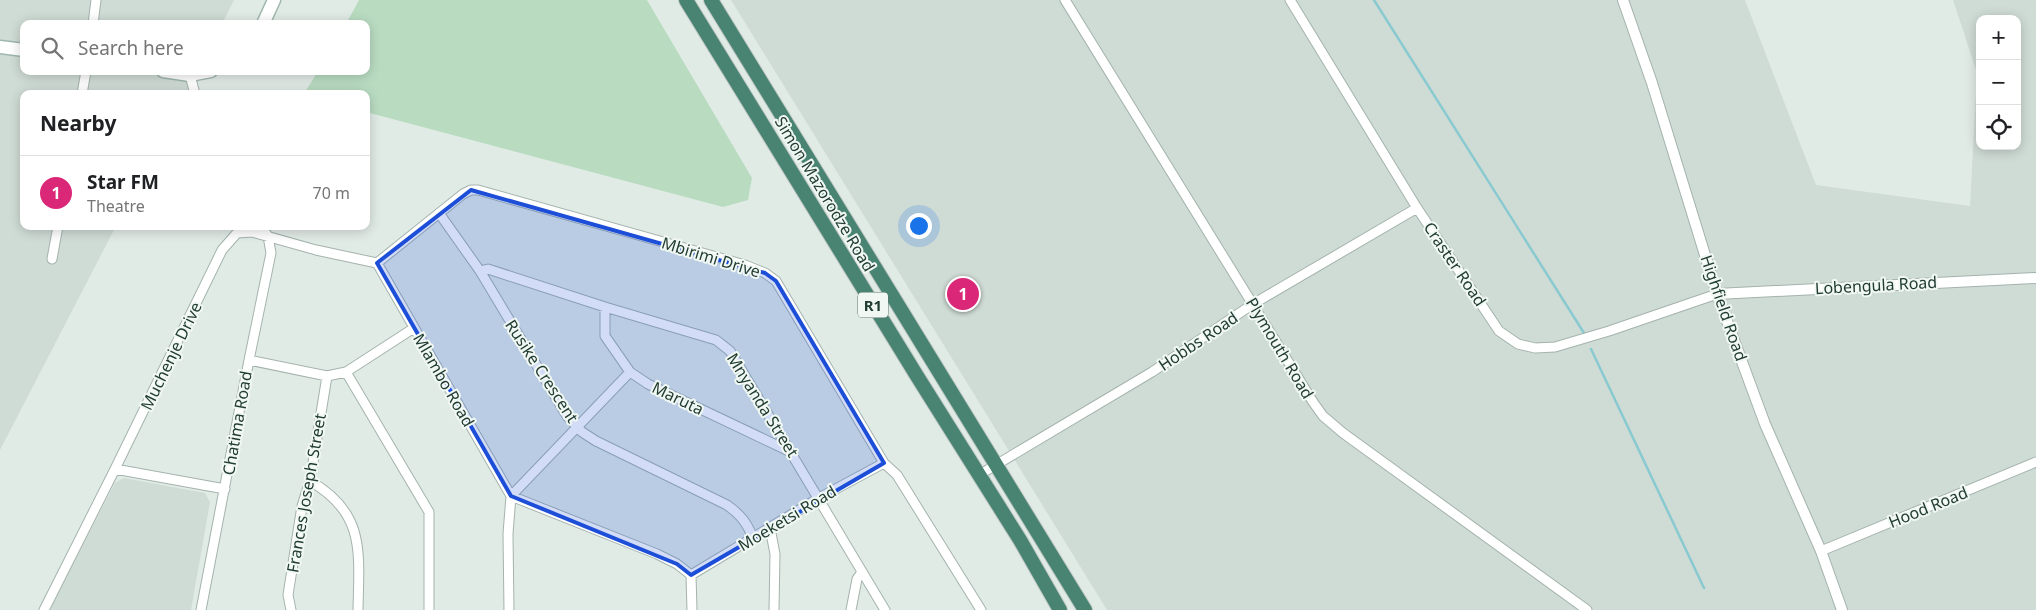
<!DOCTYPE html>
<meta charset="utf-8">
<style>
body{margin:0;font-family:"Noto Sans",sans-serif;background:#f6f6f6;color:#202124}
.controls{position:absolute;right:15px;top:15px;display:grid;overflow:hidden;border-radius:10px;box-shadow:0 2px 12px #0003}
.controls button{width:45px;height:45px;display:grid;place-items:center;padding:0;border:0;border-bottom:1px solid #e0e0e0;background:#fff;color:#202124;font:25px sans-serif}
.you{position:absolute;left:918px;top:225px;width:18px;height:18px;margin:-12px;border:4px solid #fff;border-radius:50%;background:#1a73e8;box-shadow:0 0 0 8px #1a73e833}
.badge{display:grid;place-items:center;width:32px;height:32px;border-radius:50%;background:#db2777;color:#fff;font-size:16px;font-weight:700}
.pin{position:absolute;translate:-50% -50%;border:2px solid #fff;box-shadow:0 1px 5px #0006}
.list{margin:0;padding:0;list-style:none}
h2{display:flex;justify-content:space-between;align-items:center;height:65px;margin:0;padding:0 20px;font-size:21px}
h2 small{font-size:16px;font-weight:400;color:#757577}
.list li{display:grid;grid-template-columns:32px 1fr auto;gap:15px;align-items:center;box-sizing:border-box;height:75px;padding:0 20px;border-top:1px solid #e0e0e0}
.list b{display:block;font-size:19px;white-space:nowrap}
.list p{margin:0;font-size:16px;white-space:nowrap;color:#757577}
.list em{font-size:16px;font-style:normal;color:#757577}
.icon{flex:none;width:28px;height:28px;fill:none;stroke:currentColor;stroke-width:2;stroke-linecap:round;stroke-linejoin:round}
.map{position:relative;flex:none;width:2036px;height:610px;overflow:hidden}
.search{position:absolute;background:#fff;box-shadow:0 2px 12px #0003;left:20px;top:20px;width:350px;height:55px;display:flex;align-items:center;gap:12px;box-sizing:border-box;padding:0 18px;border-radius:10px;color:#757577;font-size:19px}
.panel{position:absolute;background:#fff;box-shadow:0 2px 12px #0003;left:20px;top:90px;width:350px;height:140px;border-radius:10px}
.map>svg:first-child{display:block}
</style>
<div class="map">
<svg width="2036" height="610" viewBox="0 0 2036 610">
<rect width="100%" height="100%" fill="#e1ebe6"/>
<path fill="#cfdbd5" fill-rule="evenodd" d="M0,0H234L222,24H24V71H197L186,94H24V226H116L0,450Z
M731,0H1745L1816,185L1970,206L1977,73L1953,0H2036V610H1107ZM1980,19H2017V146H1980Z
M124,478L205,493L210,502L191,610H49L115,483Z"/>
<path fill="#b9dcc1" d="M359,0H647L752,178L748,200L723,207L366,112V94H304L318,71H366V24H346Z"/>
<g fill="none" stroke-linecap="round" stroke-linejoin="round">
<path stroke="#89cad0" stroke-width="2.5" d="M1374,0L1584,333
M1591,349L1704,588"/>
<g stroke="#a4b3ad" stroke-width="11">
<path id="minor" d="M1065,0L1313,402L1323,416L1343,433L1587,610
M1290,0L1417,208L1499,331L1518,344L1535,348L1555,347L1609,331L1717,294
M93,24L96,0
M190,75L195,94
M82,94L86,71
M439,213L480,271L567,416L582,432L596,441L727,505C741,515 747,523 753,538
M52,259L58,226
M377,263L463,194L471,190H478L745,265L765,273L776,281L884,463L897,475L981,610
M377,263L511,496L630,372
M480,271L488,269L605,307L716,340L730,351L885,610
M605,307V336L630,372L648,384L793,453
M249,360L327,376L346,372L414,328
M346,372L429,512V610
M115,469L225,489
M979,475L1152,372L1253,304L1417,208
M310,481C366,513 359,553 358,610
M770,528L775,554L774,610
M1821,551L2036,462
M691,575L819,498L884,463
M44,610L115,469L222,250L237,233L252,232L316,250L377,263
M201,610L249,360L271,253L268,236L260,226
M291,610L288,595L302,506L310,481L327,376
M509,610L508,534L511,496L657,554L677,564L691,575L692,610
M851,610L857,579L862,572"/>
</g>
<g stroke="#a4b3ad" stroke-width="12">
<path id="tertiary" d="M1623,0L1652,83L1717,294L1765,424L1821,551L1842,610
M1717,294L2036,278"/>
</g>
<g stroke="#9fb7ad" stroke-width="15">
<path id="secondary" d="M263,24L274,0
M0,47L24,50
M163,71L190,75L211,71"/>
</g>
<g stroke="#c1c8c6" stroke-width="16">
<path id="trunk" d="M686,0L917,376L1020,540L1060,610
M711,0L1085,610"/>
</g>
<use href="#minor" stroke="#fff" stroke-width="9"/>
<use href="#tertiary" stroke="#fff" stroke-width="10"/>
<use href="#secondary" stroke="#fff" stroke-width="12"/>
<use href="#trunk" stroke="#498472" stroke-width="14"/>
</g>
<path fill="#1d4ed8" fill-opacity="0.2" stroke="#1d4ed8" stroke-width="4" stroke-linejoin="round" d="M471,190L765,273L776,281L884,463L691,575L677,564L511,496L377,263Z"/>
<g text-anchor="middle" dominant-baseline="central" stroke-width="4" stroke-linejoin="round" paint-order="stroke">
<rect fill="#f1f8f4" stroke="#5f746d" stroke-width="1" x="858" y="292.5" width="30" height="25" rx="4"/>
<g font-size="15" font-weight="bold" fill="#213c33">
<text x="873" y="305">R1</text>
</g>
<g font-size="16" fill="#213c33" stroke="#f1f8f4">
<text transform="translate(825 194) rotate(59)">Simon Mazorodze Road</text>
<text transform="translate(711 257) rotate(17)">Mbirimi Drive</text>
<text transform="translate(1455 264) rotate(56)">Craster Road</text>
<text transform="translate(1876 285) rotate(-3)">Lobengula Road</text>
<text transform="translate(1724 308) rotate(71)">Highfield Road</text>
<text transform="translate(1198 341) rotate(-34)">Hobbs Road</text>
<text transform="translate(1280 348) rotate(59)">Plymouth Road</text>
<text transform="translate(171 356) rotate(-64)">Muchenje Drive</text>
<text transform="translate(542 371) rotate(57)">Rusike Crescent</text>
<text transform="translate(444 380) rotate(60)">Mlambo Road</text>
<text transform="translate(678 398) rotate(26)">Maruta</text>
<text transform="translate(763 405) rotate(58)">Mnyanda Street</text>
<text transform="translate(237 423) rotate(-80)">Chatima Road</text>
<text transform="translate(306 493) rotate(-80)">Frances Joseph Street</text>
<text transform="translate(1928 507) rotate(-22)">Hood Road</text>
<text transform="translate(787 518) rotate(-31)">Moeketsi Road</text>
</g>
</g>
</svg>
<div class="controls">
<button>+</button>
<button>−</button>
<button><svg class="icon" aria-label="locate" viewBox="0 0 24 24"><circle cx="12" cy="12" r="6"/><path d="M12 2v4M12 18v4M2 12h4M18 12h4"/></svg></button>
</div>
<div class="you"></div>
<div class="pin badge" style="left:963px;top:294px">1</div>
<div class="search"><svg class="icon" aria-label="search" viewBox="0 0 24 24"><circle cx="10" cy="10" r="6"/><path d="M15 15l6 6"/></svg>Search here</div>
<section class="panel">
<h2>Nearby<small></small></h2>
<ul class="list">
<li><span class="badge">1</span><div><b>Star FM</b><p>Theatre</p></div><em>70 m</em></li>
</ul>
</section>
</div>
